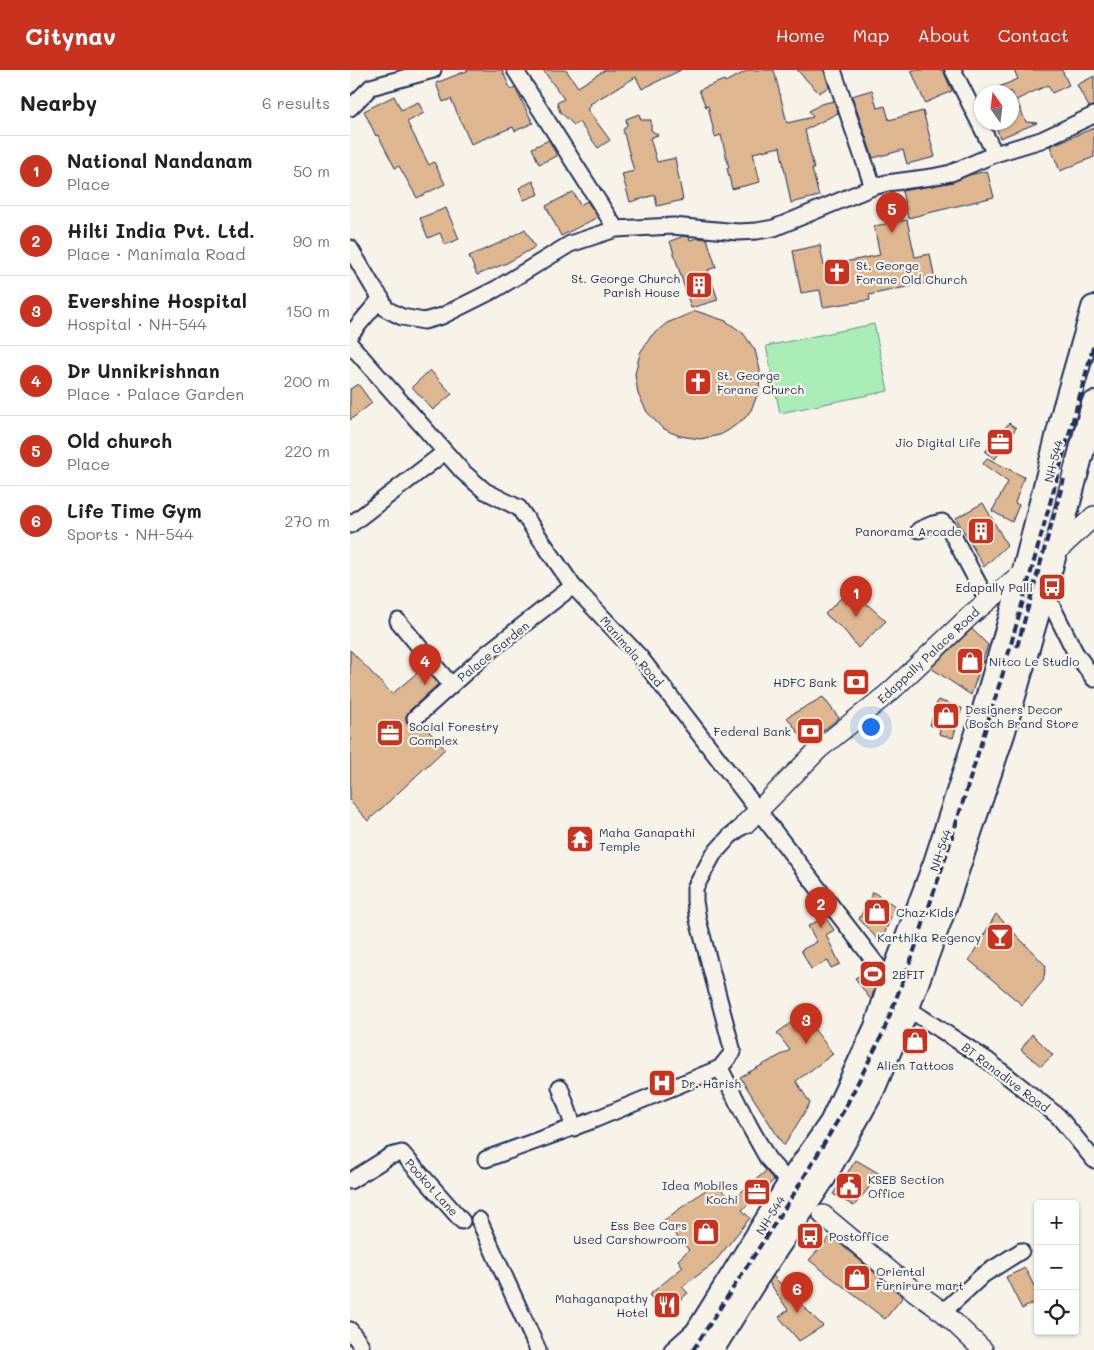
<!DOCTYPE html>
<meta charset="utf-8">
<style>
body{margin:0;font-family:Mali,sans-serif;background:#f6f6f6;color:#202124}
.controls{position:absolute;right:15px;bottom:15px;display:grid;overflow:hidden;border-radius:5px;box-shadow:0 1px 4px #0004}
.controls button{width:45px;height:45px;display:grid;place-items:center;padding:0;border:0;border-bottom:1px solid #e0e0e0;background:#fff;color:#202124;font:25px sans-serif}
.compass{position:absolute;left:624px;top:15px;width:45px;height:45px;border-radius:50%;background:#fff;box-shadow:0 1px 4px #0004;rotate:346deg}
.you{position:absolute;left:520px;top:656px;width:18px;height:18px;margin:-12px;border:4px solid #fff;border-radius:50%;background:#1a73e8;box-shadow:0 0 0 8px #1a73e833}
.badge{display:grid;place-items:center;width:32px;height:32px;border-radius:50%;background:#c8321e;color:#fff;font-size:16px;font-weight:700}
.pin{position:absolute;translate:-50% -41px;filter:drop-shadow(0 1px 2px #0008)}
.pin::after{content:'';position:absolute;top:26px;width:18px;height:15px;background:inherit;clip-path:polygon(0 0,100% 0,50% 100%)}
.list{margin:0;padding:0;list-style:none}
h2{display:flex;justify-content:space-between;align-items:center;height:65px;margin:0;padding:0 20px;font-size:21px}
h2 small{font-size:16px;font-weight:400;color:#757577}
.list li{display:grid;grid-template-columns:32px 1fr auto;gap:15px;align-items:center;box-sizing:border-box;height:70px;padding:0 20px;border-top:1px solid #e0e0e0}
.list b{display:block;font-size:19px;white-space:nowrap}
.list p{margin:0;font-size:16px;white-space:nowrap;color:#757577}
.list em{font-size:16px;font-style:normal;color:#757577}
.icon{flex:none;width:28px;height:28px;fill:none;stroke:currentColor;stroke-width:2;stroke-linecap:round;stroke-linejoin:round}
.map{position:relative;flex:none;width:744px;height:1280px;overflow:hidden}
header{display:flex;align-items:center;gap:30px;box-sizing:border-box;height:70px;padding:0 25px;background:#c8321e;color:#fff}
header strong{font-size:24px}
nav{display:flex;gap:28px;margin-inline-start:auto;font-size:18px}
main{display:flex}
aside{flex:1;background:#fff}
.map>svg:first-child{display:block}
</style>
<header>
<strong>Citynav</strong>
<nav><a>Home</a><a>Map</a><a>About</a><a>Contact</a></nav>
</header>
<main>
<aside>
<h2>Nearby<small>6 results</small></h2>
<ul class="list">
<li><span class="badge">1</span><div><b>National Nandanam</b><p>Place</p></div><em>50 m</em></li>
<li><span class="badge">2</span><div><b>Hilti India Pvt. Ltd.</b><p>Place · Manimala Road</p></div><em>90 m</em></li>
<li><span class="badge">3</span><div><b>Evershine Hospital</b><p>Hospital · NH-544</p></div><em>150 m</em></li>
<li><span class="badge">4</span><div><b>Dr Unnikrishnan</b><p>Place · Palace Garden</p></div><em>200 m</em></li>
<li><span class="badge">5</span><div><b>Old church</b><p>Place</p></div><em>220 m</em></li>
<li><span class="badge">6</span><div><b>Life Time Gym</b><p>Sports · NH-544</p></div><em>270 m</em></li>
</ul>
</aside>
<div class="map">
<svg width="744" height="1280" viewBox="0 0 744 1280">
<rect width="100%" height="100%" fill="#f7f3e8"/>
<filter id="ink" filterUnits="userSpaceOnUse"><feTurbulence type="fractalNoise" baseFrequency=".02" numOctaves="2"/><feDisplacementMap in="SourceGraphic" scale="10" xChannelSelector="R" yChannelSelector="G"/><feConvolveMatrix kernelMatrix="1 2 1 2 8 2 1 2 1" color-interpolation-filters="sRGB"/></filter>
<g filter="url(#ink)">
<path fill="#aaedb7" stroke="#628e8a" d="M524,254L538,321L430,343L416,276Z"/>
<path fill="#deb68f" stroke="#1b2f5e" d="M119,0H152L161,20L165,18L183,53L165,61L163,57L121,74L101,29L93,32L86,13Z
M193,0H216L228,17L255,0H331L292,19L286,7L240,34L241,36L237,39L260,70L248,78L229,52L224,55L210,42L207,33L214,29Z
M399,0H424L437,53L463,47L459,41L471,34L484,31L488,43L455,60L464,99H462L469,126L441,133L430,77L403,83L410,112L382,119L377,98H379L371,65L365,67L358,36L356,37L349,20L374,10L375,12Z
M447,0H474L479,17L469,23Z
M561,0H593L602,21L575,33Z
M664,0H712L719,15L702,23L698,15L666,30L676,52L687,53L650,68L644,52H662V22H637L668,9Z
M744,6V36L739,37L727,15Z
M522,20L527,38L535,36L539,50L573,41L585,87L557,94L553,80L523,88L502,26Z
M44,26L51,40L68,32L74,43L57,52L79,95L84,92L95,114L67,128L49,96L45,98L28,65L26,66L14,41Z
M289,44L291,50H301V60L308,65L300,68L307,92L325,88L333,130L307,136L305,125L280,132L272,104L284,101L273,60L277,55L276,49Z
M744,58V87L710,101L700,76Z
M199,70L207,86L189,94L182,78Z
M637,101L644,127L558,148L552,121L603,112L619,105Z
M183,111L189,124L174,130L169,118Z
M223,122L230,135L237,131L248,147L211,166L196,136Z
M96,138L109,169L95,175L90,163L78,168L70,148Z
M557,150L565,187L580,184L585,211L519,225L520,230L473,237L470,220L451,223L443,181L470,175L474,196L530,185L524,156Z
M175,159L185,177L157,193L127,205L119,186L152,172Z
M334,166L339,167L340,170L348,168L357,169L366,197L358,200L368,230L341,238L320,171Z
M346,241L376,251L393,263L405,280L410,300L409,321L401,340L395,348L379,360L370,365L350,369L330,366L320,362L311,357L297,342L288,324L285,304L290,283L301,266L317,253Z
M80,300L102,324L83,340L62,317Z
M8,314L22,333L0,350V319Z
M659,353L666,358L645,389L635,382Z
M637,388L674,407L665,433L669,435L662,452L642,441L658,412L633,394Z
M633,433L657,475L634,497L606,448Z
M500,519L536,551L508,578L495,561L475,544Z
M622,559L638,575L621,625L581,598Z
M0,580L42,624L74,597L88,614L59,641L56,646V650L58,655L63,657H67L72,654L95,679L18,751L0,731Z
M473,627L489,648L456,674L437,647Z
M588,630L612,638L603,668L589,664L590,658L580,655Z
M523,822L545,836L531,873L509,849Z
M646,844L696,896L693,911L672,935L619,890Z
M475,847L484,860L476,865L490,894L481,898L478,891L461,899L451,880L467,872L458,856Z
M520,901L527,911L521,930L505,908Z
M453,944L483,984L446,1011L460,1033L434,1076L390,1007L440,980L427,963Z
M682,964L703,985L691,996L671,980Z
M506,1090L530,1104L504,1136L483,1124Z
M416,1101L424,1110L392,1140L400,1148L363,1194L332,1217L338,1223L315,1242L299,1225L333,1197L328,1190L339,1180L313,1151L365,1113L382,1130Z
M481,1166L553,1227L535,1249L459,1190Z
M675,1198L688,1224V1230L672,1239L656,1207Z
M423,1206L473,1256L449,1271L429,1247L438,1240L419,1212Z"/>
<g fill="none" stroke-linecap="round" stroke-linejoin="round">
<g stroke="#1b2f5e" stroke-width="19">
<path id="minor" d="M165,0L266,159
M483,0L523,117
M603,0L645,84
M0,38L21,17L83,0
M0,178L23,217L31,228L0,265
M31,228L36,239L52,247L74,251L92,246L146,219L220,174L266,159L323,156L388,162L407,161L424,158L523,117L537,113L582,107L601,103L645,84L691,70L744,45
M0,274L113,402L135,421L169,438L223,516L290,587L541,913L557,938L637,990L708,1046L744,1090
M0,455L95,382
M569,460L583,454L592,452L599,458L638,532
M693,518L725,582L744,609
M48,551L101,615
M65,648L136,584L223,516
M370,998L383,982L348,850L345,831V818L363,785L380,766L395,754
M210,1017L224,1058
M136,1089L241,1051L370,998L400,1057L418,1089L440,1114
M0,1111L40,1086L52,1083L112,1151
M129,1150L188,1280
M593,1242L633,1205L671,1181
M0,1260L11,1275
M322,1280L341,1263"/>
</g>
<g stroke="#1b2f5e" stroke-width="22">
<path id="tertiary" d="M704,484L744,446
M395,754L469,679L541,621L623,543L675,501
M473,1145L564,1221L593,1242L633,1280"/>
</g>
<g stroke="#1b2f5e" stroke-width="28">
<path id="primary" d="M337,1280L440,1114L482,1053L527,957L541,913L586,793L628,663L675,501L715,339L744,238
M361,1280L405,1209L474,1106L521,1022L556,940L594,837L653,661L708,470L744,334"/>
</g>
<use href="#minor" stroke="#f7f3e8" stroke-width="15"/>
<use href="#tertiary" stroke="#f7f3e8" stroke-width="19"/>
<use href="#primary" stroke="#f7f3e8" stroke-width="24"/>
<path stroke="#1b2f5e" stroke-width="4" stroke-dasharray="8 4" stroke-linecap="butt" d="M667,577L714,409
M343,1280L445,1122L494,1040L533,963L562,887L596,786L653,603L744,274"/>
</g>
</g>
<defs>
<g id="church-square" transform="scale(1.4375)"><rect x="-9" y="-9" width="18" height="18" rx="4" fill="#c8321e" stroke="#f7f3e8"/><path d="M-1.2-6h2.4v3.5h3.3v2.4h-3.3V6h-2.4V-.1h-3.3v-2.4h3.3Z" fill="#fff"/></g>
<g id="building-square" transform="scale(1.4375)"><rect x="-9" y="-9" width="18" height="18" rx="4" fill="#c8321e" stroke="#f7f3e8"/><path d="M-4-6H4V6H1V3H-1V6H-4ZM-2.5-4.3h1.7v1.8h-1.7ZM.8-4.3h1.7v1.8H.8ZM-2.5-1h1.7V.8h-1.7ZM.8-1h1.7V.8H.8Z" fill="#fff"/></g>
<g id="office-square" transform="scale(1.4375)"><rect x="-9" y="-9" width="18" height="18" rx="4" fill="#c8321e" stroke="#f7f3e8"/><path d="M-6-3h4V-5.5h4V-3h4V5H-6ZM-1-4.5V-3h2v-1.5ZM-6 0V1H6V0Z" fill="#fff"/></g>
<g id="bus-square" transform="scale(1.4375)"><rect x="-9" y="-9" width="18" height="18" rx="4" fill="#c8321e" stroke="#f7f3e8"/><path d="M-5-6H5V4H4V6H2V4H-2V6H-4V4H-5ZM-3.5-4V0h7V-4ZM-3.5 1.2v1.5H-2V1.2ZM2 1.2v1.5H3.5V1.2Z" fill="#fff"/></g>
<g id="shop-square" transform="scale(1.4375)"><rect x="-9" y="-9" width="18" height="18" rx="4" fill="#c8321e" stroke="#f7f3e8"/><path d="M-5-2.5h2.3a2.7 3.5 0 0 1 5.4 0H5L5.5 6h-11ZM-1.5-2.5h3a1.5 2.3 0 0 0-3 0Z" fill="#fff"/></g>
<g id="bank-square" transform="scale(1.4375)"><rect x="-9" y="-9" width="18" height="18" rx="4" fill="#c8321e" stroke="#f7f3e8"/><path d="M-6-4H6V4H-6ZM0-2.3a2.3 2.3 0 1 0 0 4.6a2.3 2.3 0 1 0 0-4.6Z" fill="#fff"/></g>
<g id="temple-square" transform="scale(1.4375)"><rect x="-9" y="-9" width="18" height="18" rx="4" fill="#c8321e" stroke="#f7f3e8"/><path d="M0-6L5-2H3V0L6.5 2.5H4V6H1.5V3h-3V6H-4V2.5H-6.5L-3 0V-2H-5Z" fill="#fff"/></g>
<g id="bar-square" transform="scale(1.4375)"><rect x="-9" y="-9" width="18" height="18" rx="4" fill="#c8321e" stroke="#f7f3e8"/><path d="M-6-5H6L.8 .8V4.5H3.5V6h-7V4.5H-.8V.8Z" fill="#fff"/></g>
<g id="stadium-square" transform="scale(1.4375)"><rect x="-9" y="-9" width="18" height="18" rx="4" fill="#c8321e" stroke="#f7f3e8"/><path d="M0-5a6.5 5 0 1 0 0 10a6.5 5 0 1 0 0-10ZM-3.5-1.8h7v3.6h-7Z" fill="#fff"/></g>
<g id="hospital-square" transform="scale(1.4375)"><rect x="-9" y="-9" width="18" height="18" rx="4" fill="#c8321e" stroke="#f7f3e8"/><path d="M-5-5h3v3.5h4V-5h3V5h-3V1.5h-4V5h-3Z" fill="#fff"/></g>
<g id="civic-square" transform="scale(1.4375)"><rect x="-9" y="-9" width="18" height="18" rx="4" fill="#c8321e" stroke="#f7f3e8"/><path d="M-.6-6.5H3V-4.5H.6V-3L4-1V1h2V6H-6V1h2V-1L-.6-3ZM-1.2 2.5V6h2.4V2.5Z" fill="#fff"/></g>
<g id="restaurant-square" transform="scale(1.4375)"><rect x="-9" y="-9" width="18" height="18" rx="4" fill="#c8321e" stroke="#f7f3e8"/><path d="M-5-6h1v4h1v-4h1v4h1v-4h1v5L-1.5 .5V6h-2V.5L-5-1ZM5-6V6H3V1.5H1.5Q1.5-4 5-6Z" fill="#fff"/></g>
</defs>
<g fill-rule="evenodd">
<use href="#church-square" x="487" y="202"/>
<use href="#building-square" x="349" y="215"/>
<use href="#church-square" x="348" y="312"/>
<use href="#office-square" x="650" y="372"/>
<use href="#building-square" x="631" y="461"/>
<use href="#bus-square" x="702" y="517"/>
<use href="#shop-square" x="620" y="591"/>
<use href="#bank-square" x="506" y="612"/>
<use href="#shop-square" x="596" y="646"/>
<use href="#bank-square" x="460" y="661"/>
<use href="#office-square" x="40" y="663"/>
<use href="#temple-square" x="230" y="769"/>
<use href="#shop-square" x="527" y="842"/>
<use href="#bar-square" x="650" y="867"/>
<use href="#stadium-square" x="523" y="904"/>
<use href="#shop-square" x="565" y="971"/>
<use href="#hospital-square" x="312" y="1013"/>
<use href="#civic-square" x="499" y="1116"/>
<use href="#office-square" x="407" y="1122"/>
<use href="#shop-square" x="356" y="1162"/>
<use href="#bus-square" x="460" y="1166"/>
<use href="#shop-square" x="507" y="1208"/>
<use href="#restaurant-square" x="317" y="1235"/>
</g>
<g text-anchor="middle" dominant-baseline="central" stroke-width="4.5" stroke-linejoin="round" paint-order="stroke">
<g font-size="12" fill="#1b2f5e" stroke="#f7f3e8" text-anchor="start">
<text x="506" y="195">St. George<tspan x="506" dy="14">Forane Old Church</tspan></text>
<text x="330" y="208" text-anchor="end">St. George Church<tspan x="330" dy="14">Parish House</tspan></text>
<text x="367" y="305">St. George<tspan x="367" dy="14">Forane Church</tspan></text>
<text x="631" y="372" text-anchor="end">Jio Digital Life</text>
<text x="612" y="461" text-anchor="end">Panorama Arcade</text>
<text x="683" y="517" text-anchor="end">Edapally Palli</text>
<text x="639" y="591">Nitco Le Studio</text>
<text x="487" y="612" text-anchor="end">HDFC Bank</text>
<text x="615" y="639">Designers Decor<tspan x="615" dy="14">(Bosch Brand Store</tspan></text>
<text x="59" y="656">Social Forestry<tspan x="59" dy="14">Complex</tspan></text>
<text x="441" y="661" text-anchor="end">Federal Bank</text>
<text x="249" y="762">Maha Ganapathi<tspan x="249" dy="14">Temple</tspan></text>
<text x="546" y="842">Chaz Kids</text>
<text x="631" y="867" text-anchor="end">Karthika Regency</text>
<text x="542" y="904">2BFIT</text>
<text x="565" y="995" text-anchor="middle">Alien Tattoos</text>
<text x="331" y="1013">Dr. Harish</text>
<text x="518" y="1109">KSEB Section<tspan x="518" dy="14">Office</tspan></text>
<text x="388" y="1115" text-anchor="end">Idea Mobiles<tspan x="388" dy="14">Kochi</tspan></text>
<text x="337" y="1155" text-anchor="end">Ess Bee Cars<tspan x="337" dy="14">Used Carshowroom</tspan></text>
<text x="479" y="1166">Postoffice</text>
<text x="526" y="1201">Oriental<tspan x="526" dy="14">Furnirure mart</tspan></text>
<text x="298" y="1228" text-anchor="end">Mahaganapathy<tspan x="298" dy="14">Hotel</tspan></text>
</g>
<g font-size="12" fill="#1b2f5e" stroke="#f7f3e8">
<text transform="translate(703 391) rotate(-76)">NH-544</text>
<text transform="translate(143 581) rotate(-39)">Palace Garden</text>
<text transform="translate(282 581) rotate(49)">Manimala Road</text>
<text transform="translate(578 585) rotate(-43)">Edappally Palace Road</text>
<text transform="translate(590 780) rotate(-71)">NH-544</text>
<text transform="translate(656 1007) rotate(37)">BT Ranadive Road</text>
<text transform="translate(82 1117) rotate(48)">Pookot Lane</text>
<text transform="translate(420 1145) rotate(-58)">NH-544</text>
</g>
</g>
</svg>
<div class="controls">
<button>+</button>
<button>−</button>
<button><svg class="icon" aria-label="locate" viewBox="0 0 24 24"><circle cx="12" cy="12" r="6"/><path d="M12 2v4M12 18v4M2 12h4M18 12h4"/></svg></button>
</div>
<svg class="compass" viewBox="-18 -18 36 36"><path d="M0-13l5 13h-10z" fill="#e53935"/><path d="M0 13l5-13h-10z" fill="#757577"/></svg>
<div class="you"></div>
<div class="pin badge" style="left:506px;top:547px">1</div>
<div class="pin badge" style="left:471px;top:858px">2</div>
<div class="pin badge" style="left:456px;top:974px">3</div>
<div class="pin badge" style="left:75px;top:615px">4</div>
<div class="pin badge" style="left:542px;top:163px">5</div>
<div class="pin badge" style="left:447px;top:1243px">6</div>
</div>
</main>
